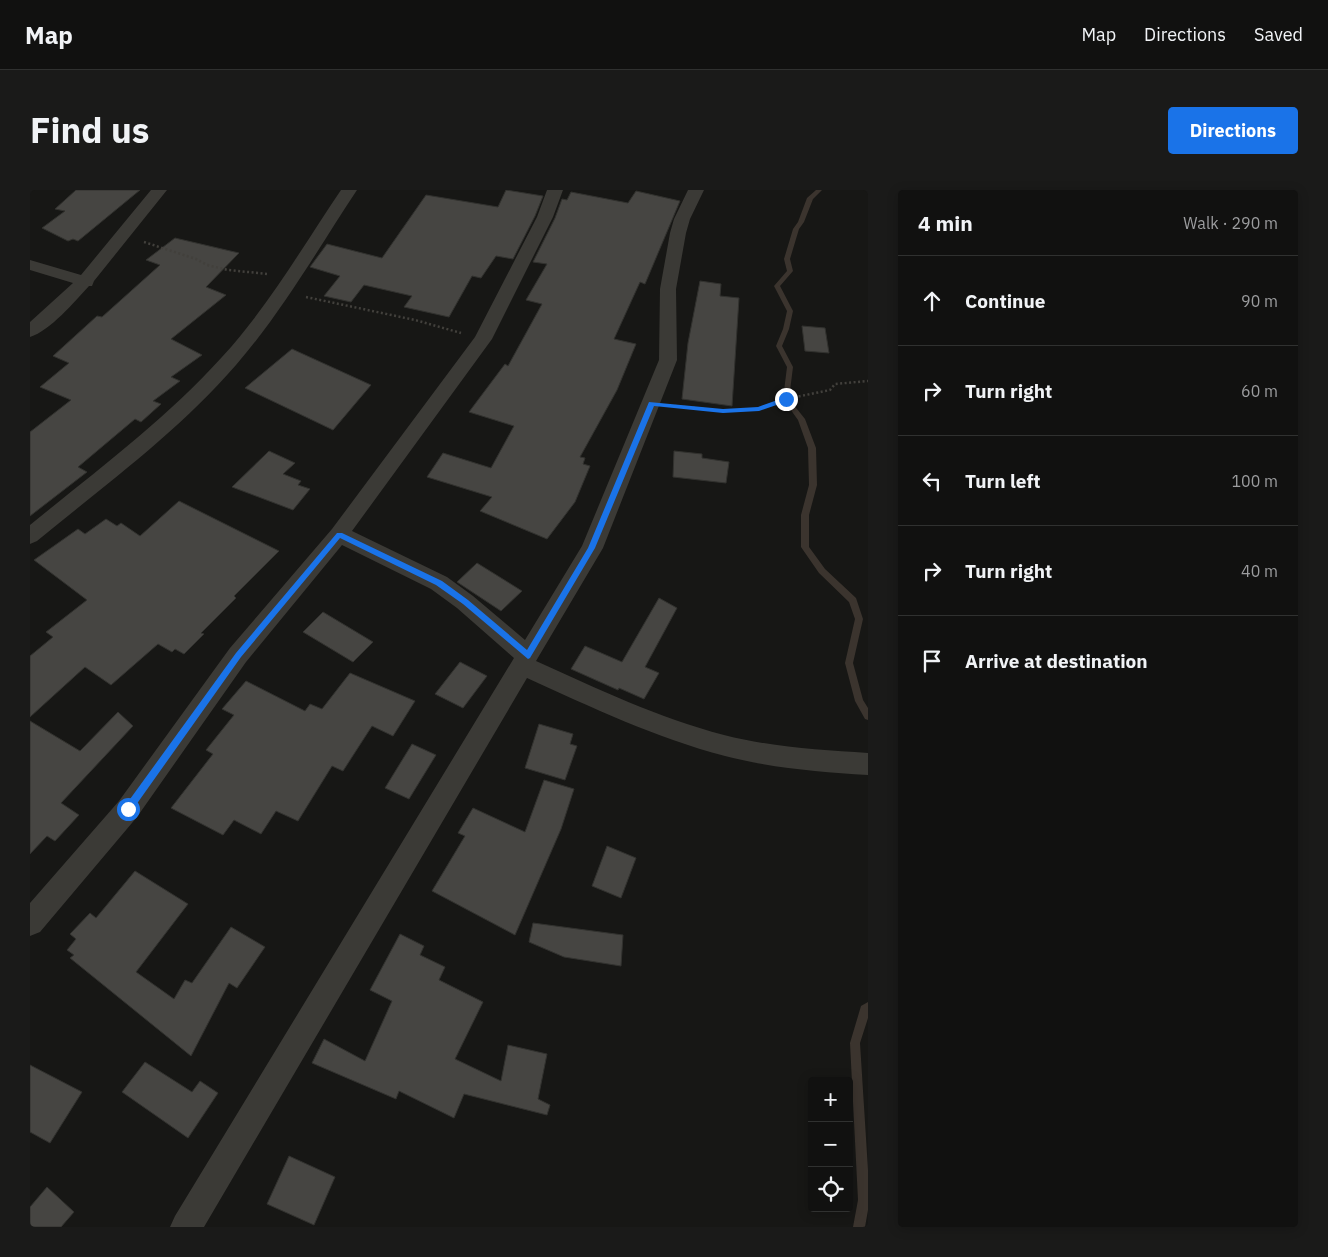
<!DOCTYPE html>
<meta charset="utf-8">
<style>
body{margin:0;font-family:"IBM Plex Sans",sans-serif;background:#1a1a19;color:#f1f3f6}
.controls{position:absolute;right:15px;bottom:15px;display:grid;overflow:hidden;border-radius:5px;box-shadow:0 2px 12px #0003}
.controls button{width:45px;height:45px;display:grid;place-items:center;padding:0;border:0;border-bottom:1px solid #303130;background:#111110;color:#f1f3f6;font:25px sans-serif}
.stop{position:absolute;width:15px;height:15px;margin:-11px;border:4px solid #1a73e8;border-radius:50%;background:#fff}
.stop.end{background:#1a73e8;border-color:#fff;box-shadow:0 1px 5px #0008}
.list{margin:0;padding:0;list-style:none}
h2{display:flex;justify-content:space-between;align-items:center;height:65px;margin:0;padding:0 20px;font-size:21px}
h2 small{font-size:16px;font-weight:400;color:#9c9d9f}
.list li{display:grid;grid-template-columns:32px 1fr auto;gap:15px;align-items:center;box-sizing:border-box;height:90px;padding:0 20px;border-top:1px solid #303130}
.list b{display:block;font-size:19px;white-space:nowrap}
.list em{font-size:16px;font-style:normal;color:#9c9d9f}
.icon{flex:none;width:28px;height:28px;fill:none;stroke:currentColor;stroke-width:2;stroke-linecap:round;stroke-linejoin:round}
.map{position:relative;flex:none;width:838px;height:1037px;overflow:hidden;border-radius:5px}
header{display:flex;align-items:center;gap:30px;box-sizing:border-box;height:70px;padding:0 25px;background:#111110;border-bottom:1px solid #303130}
header strong{font-size:24px}
nav{display:flex;gap:28px;margin-inline-start:auto;font-size:18px}
.intro{display:flex;align-items:center;justify-content:space-between;box-sizing:border-box;height:120px;padding:0 30px}
h1{margin:0;font-size:35px}
.button{padding:12px 22px;border-radius:5px;background:#1a73e8;color:#fff;font-size:18px;font-weight:700}
main{display:flex;gap:30px;padding:0 30px}
aside{flex:1;background:#111110;border-radius:5px;box-shadow:0 2px 12px #0003}
.map>svg:first-child{display:block}
</style>
<header>
<strong>Map</strong>
<nav><a>Map</a><a>Directions</a><a>Saved</a></nav>
</header>
<div class="intro"><h1>Find us</h1><a class="button">Directions</a></div>
<main>
<div class="map">
<svg width="838" height="1037" viewBox="0 0 838 1037">
<rect width="100%" height="100%" fill="#171715"/>
<g fill="none" stroke-linecap="round" stroke-linejoin="round">
<path fill="#3b342e" fill-rule="evenodd" d="M786,0H792L783,9L774,32L769,39L760,69L763,81L750,96L763,121L759,139L752,156L763,177L759,209L775,229L786,258L787,295L779,325V357L795,379L826,408L833,429L823,473L833,510L838,518V530L835,529L825,511L815,473L825,429L819,412L789,383L771,357V325L779,295L778,258L768,230L753,209L757,177L746,156L753,139L757,121L744,96L757,81L754,69L763,39L768,32L777,8Z
M838,812V828L830,853L838,980V1020L835,1037H823L828,1010L820,853L831,816Z"/>
</g>
<path fill="#464542" stroke="#32322f" d="M46,0H110L48,51L43,49L38,51L12,38L35,21L25,19Z
M476,0L513,6L505,26L483,69L466,66L451,88L442,86L419,127L374,117L382,106L334,95L321,112L294,106L310,86L280,77L297,54L352,68L396,5L468,17Z
M606,1L650,11L615,94L610,92L584,149L606,154L587,200L550,267L555,268L553,274L560,276L545,312L517,349L450,321L462,307L397,287L413,263L461,278L484,236L439,222L475,174L478,176L512,114L496,110L517,74L503,72L525,28L532,9L537,10L541,2L598,13Z
M145,48L209,63L176,97L196,105L141,149L172,165L141,187L150,191L123,211L131,214L111,232L105,229L48,277L57,282L0,326V242L41,210L10,197L39,173L23,166L67,126L72,127L130,75L116,70Z
M670,91L691,94L690,106L709,108L702,216L652,209L658,153Z
M772,136L795,138L799,163L775,161Z
M262,159L341,195L303,240L215,198Z
M239,261L265,273L253,284L271,291L268,295L280,299L263,320L202,297Z
M644,261L672,264V268L699,272L696,293L643,287Z
M149,311L249,361L204,406L206,408L171,443L174,444L154,464L145,459L142,462L128,454L81,495L55,477L0,527V466L23,447L16,442L57,410L4,370L48,339L55,344L76,329L87,336L91,333L110,346Z
M447,373L492,401L471,421L427,392Z
M629,408L647,418L615,477L629,483L614,509L589,498L588,500L541,479L555,456L592,472Z
M293,422L343,452L323,472L273,442Z
M430,472L457,486L433,518L405,504Z
M320,483L385,511L363,546L342,536L313,581L302,576L268,631L246,621L231,644L204,630L193,645L141,618L183,564L176,560L204,525L192,519L216,491L275,521L280,514L292,519Z
M88,522L103,536L31,613L49,625L25,651L17,646L0,664V531L50,561Z
M509,534L543,544L540,554L547,556L535,590L495,578Z
M382,554L406,565L379,609L355,598Z
M514,590L544,599L531,639L485,745L402,701L435,646L428,643L443,618L495,642Z
M577,656L606,668L591,708L562,696Z
M105,681L158,714L106,782L144,809L155,790L162,793L201,737L235,757L207,798L199,793L161,866L40,768L44,765L37,760L46,749L40,744L60,723L66,728Z
M503,733L593,745L591,776L534,767L499,752Z
M370,744L394,756L390,765L415,777L409,790L453,812L425,869L471,891L478,855L517,864L508,909L520,915L517,925L434,904L424,928L369,901L366,909L282,873L294,849L335,871L362,811L340,800Z
M115,872L162,902L170,891L188,903L158,948L92,902Z
M0,875L52,902L20,953L0,942Z
M259,966L305,987L284,1035L237,1014Z
M17,997L44,1022L31,1037H0V1017Z"/>
<g fill="none" stroke-linecap="round" stroke-linejoin="round">
<path stroke="#42403c" stroke-width="2.5" stroke-dasharray="2 2.5" stroke-linecap="butt" d="M114,52L166,69L177,75L198,80L238,84
M276,107L385,130L431,143
M645,216L693,221L729,219L756,209L800,200L805,194L838,191"/>
<path fill="#3b3a36" fill-rule="evenodd" d="M121,0H137L64,91L62,96H59C45,111 20,141 0,147V132L43,93L0,80V70L51,85Z
M311,0H327C288,59 252,122 206,175C148,242 75,295 7,351L0,354V335C66,281 135,230 192,167C238,117 273,56 311,0Z
M517,0H533L523,27L462,149L322,341L417,387L443,406L495,450L552,356L629,170L630,99L640,43L644,29L658,0H674L660,29L656,43L646,99L647,170L573,358L506,471C568,499 629,528 694,545C741,557 790,560 838,563V585C790,582 741,578 695,566C626,548 561,517 497,488L174,1037H140L145,1026L484,468L427,418L401,399L312,355L216,472L107,627L10,742L0,746V713L89,611L200,458L302,339L445,147L507,27Z"/>
</g>
<path fill="#1a73e8" d="M756,207L758,208V211L729,221L693,223L624,216L565,358L500,468L498,469L433,414L406,395L310,348L211,467L101,622H95V616L206,463L307,343H312L412,391L438,410L497,460L558,358L619,212L693,219L728,217Z"/>
</svg>
<div class="controls">
<button>+</button>
<button>−</button>
<button><svg class="icon" aria-label="locate" viewBox="0 0 24 24"><circle cx="12" cy="12" r="6"/><path d="M12 2v4M12 18v4M2 12h4M18 12h4"/></svg></button>
</div>
<div class="stop" style="left:98px;top:619px"></div>
<div class="stop end" style="left:756px;top:209px"></div>
</div>
<aside>
<h2>4 min<small>Walk · 290 m</small></h2>
<ul class="list">
<li><svg class="icon" aria-label="ahead" viewBox="0 0 24 24"><path d="M12 20V5M6 11l6-6 6 6"/></svg><div><b>Continue</b></div><em>90 m</em></li>
<li><svg class="icon" aria-label="right" viewBox="0 0 24 24"><path d="M7 20v-9h11M14 6l5 5-5 5"/></svg><div><b>Turn right</b></div><em>60 m</em></li>
<li><svg class="icon" aria-label="left" viewBox="0 0 24 24"><path d="M17 20v-9H6M10 6l-5 5 5 5"/></svg><div><b>Turn left</b></div><em>100 m</em></li>
<li><svg class="icon" aria-label="right" viewBox="0 0 24 24"><path d="M7 20v-9h11M14 6l5 5-5 5"/></svg><div><b>Turn right</b></div><em>40 m</em></li>
<li><svg class="icon" aria-label="arrive" viewBox="0 0 24 24"><path d="M6 21V4h12l-3 4 3 4H6"/></svg><div><b>Arrive at destination</b></div></li>
</ul>
</aside>
</main>
